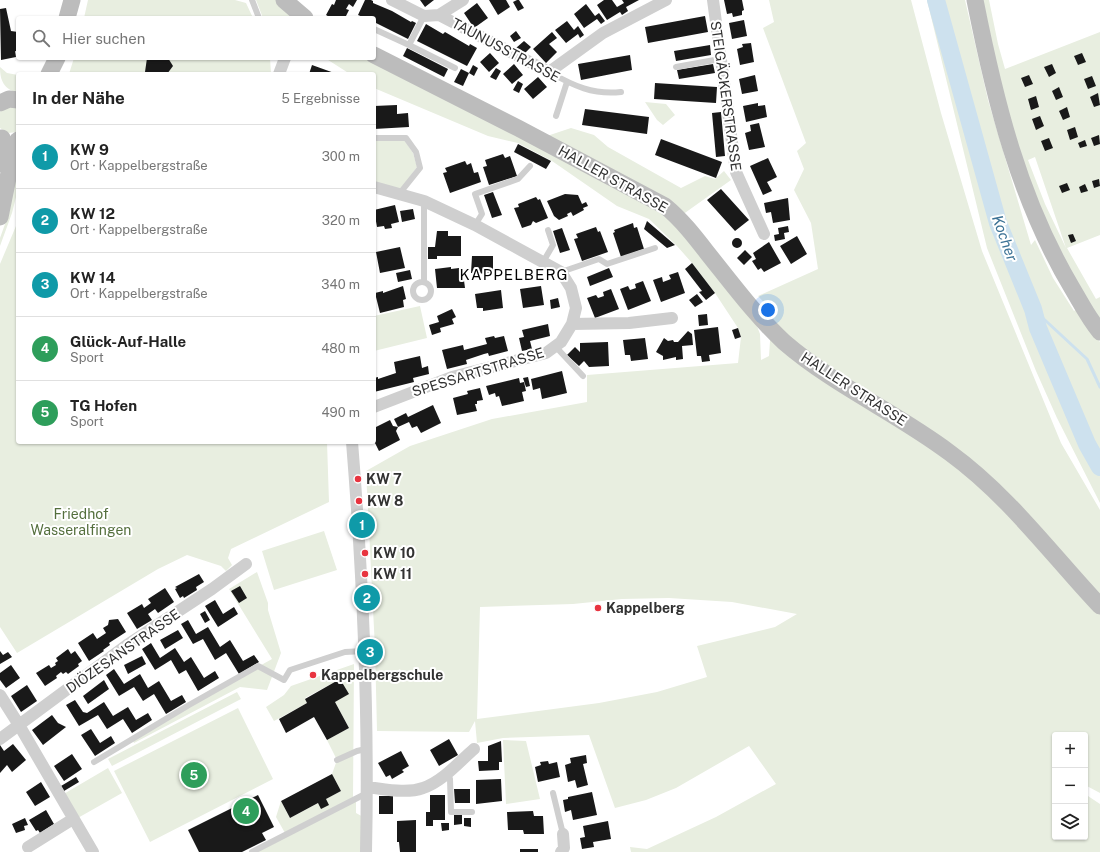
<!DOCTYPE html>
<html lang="de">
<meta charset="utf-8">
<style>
body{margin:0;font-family:"Public Sans",sans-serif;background:#f6f6f6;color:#222}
.controls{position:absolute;right:12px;bottom:12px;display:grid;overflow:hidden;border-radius:4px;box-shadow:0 1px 3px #0004}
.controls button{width:36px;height:36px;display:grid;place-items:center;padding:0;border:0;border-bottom:1px solid #e0e0e0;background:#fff;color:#222;font:20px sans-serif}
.you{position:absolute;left:768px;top:310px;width:14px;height:14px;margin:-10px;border:3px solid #fff;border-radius:50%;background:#1a73e8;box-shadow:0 0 0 6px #1a73e833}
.badge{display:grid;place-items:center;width:26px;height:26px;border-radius:50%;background:#e83440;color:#fff;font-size:13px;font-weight:700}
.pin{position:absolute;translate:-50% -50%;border:2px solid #fff;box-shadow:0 1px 4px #0006}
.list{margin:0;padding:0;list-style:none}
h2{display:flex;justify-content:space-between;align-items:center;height:52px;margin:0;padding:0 16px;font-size:17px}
h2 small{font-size:13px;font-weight:400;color:#767676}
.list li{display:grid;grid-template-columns:26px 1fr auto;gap:12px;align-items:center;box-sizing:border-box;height:64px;padding:0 16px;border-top:1px solid #e0e0e0}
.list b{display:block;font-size:15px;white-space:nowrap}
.list p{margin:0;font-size:13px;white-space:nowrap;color:#767676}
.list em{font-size:13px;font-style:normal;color:#767676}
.icon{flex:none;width:22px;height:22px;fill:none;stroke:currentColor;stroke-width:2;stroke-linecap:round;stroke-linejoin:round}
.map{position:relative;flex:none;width:1100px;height:852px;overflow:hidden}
.search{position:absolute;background:#fff;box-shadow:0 1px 3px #0004;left:16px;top:16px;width:360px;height:44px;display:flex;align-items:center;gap:10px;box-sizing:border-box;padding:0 14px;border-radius:4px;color:#767676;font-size:15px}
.panel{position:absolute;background:#fff;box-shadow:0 1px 3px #0004;left:16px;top:72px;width:360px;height:372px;border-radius:4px}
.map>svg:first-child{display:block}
</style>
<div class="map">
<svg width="1100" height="852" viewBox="0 0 1100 852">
<rect width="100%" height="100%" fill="#fff"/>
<path fill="#e8eee0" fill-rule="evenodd" d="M88,0H235L246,3L253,18H84Z
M256,0H278L300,18H263Z
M769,0H911L941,113L982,251L1061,443L1100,510V793L1085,785V735H1055V837H1085V794L1100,804V852H631L630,847L647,849L716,817L776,784L749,746L676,788L646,800L615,808L589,735L503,738L477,743L475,721L469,732L377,731L375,648L366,471L410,446L492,419L587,402V375L738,363L741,337L738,328L715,293L692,263L677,246L649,219L617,206L552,161L518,143L488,136L374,88V74H350L325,58H372L678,221L752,313L760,334L761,360L769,356L772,311L758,296L818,269L811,223L794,190L804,169L797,151L806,143L763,28L774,22ZM669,598L732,602L797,614L775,627L697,646L707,677L657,692L599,703L477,719L480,607L573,604L622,599Z
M927,0H965L988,100L1031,245L1035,240L1053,278L1074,311L1077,309L1100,342V503L1057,418L1036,371L987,248Z
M983,0H989L998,44L1005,69L1100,32V235L1067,248L1096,299L1100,297V321L1059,252L1038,206L1008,120ZM1035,157L1066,248L1045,204L1028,160Z
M74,58H270L271,74H69Z
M0,67L7,73L18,75V93C4,89 0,81 0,67Z
M645,102L666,104L675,115L663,125L657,120Z
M6,107H18V132L8,133L0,128V112Z
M571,128L594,135L608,147L681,188L705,176L715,179L724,171L731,180L682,215L547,136Z
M374,141H405L413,153L417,167L400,190L374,184Z
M18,154V189L12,213L0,246V238L9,213Z
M18,214V442H327L329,502L231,549L228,558L232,565L226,571L221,566L187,555L158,569L17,653L0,627V264L16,226Z
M420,306L427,338L374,351V316Z
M324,531L337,570L274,590L262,551Z
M257,572L268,603V610L281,653L267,690L240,687L134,743L132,739L189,705L272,659L229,589Z
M354,664L353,799L285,833L276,817L281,801L290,818L341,791L332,774L337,760L327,740L349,728L335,702L340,679L305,698L307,703L274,721L266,707L284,695L291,686Z
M237,692L241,699L112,766L108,759Z
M238,708L273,779L150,842L114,771Z
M503,740L526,741L540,799L506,804Z
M108,768L122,793L76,819L62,795Z
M356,801V813L365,818L364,852H257Z"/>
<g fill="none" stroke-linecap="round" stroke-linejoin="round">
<path stroke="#cde1ee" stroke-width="3" d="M1033,309L1087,359L1100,387"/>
<path stroke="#cde1ee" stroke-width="18" d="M936,0L998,223L1033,309L1038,328L1087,444L1100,467"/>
</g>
<path fill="#191919" d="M336,0H357L353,7L349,4L346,9L349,10L345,18H331L326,15L332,4L334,5Z
M365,0H371L373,1V3L392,11L411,22L412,21L416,23L408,39L374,22V18H365L358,15Z
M420,0H434L425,7Z
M489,0H506L510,7L498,15Z
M517,0H519L524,8L518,11L513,2Z
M604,0H612L617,7L624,3L622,0H639L626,7L628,11L622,15L620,12L607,20L597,5Z
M724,0H742L744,10L742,11V15L733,17L732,13L727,14Z
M477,3L488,18L474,28L464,13Z
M586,4L595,16L599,13L605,21L601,24L597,19L584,28L574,14Z
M6,8L11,31L18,32V52L15,51L16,57L1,60L0,9Z
M705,16L708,32L648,43L645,27Z
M744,20L747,36L732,39L729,23Z
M567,21L574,30L578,26L584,35L580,38L578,34L566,43L555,30Z
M426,24L443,34L445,32L469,46L470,44L477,48L467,66L417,41Z
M516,31L521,38L514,42L510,36Z
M552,32L557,38L549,44L557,52L546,63L533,49Z
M524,41L531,47L525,53L516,48Z
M751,43L754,62L740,65L737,49L743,47L742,44Z
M710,45L711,55L676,61L674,51Z
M407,48L448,69L444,77L403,56Z
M490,53L499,63L489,72L480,62Z
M1082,53L1086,62L1078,65L1074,56Z
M630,55L632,70L581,80L578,64Z
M147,58H168L173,66L167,74H146L145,72Z
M514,64L523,75L512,84L503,74Z
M713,64L715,73L679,79L677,70Z
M1052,64L1056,73L1049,77L1044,67Z
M312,65L337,74H309Z
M473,65L478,68L474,76L469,73L463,86L454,82L461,69L469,73Z
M496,68L501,71L496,80L490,77Z
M755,75L758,91L742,94L739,79Z
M1029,75L1033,84L1025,87L1021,78Z
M1092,76L1096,86L1088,89L1084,79Z
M538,77L547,87L533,99L524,89Z
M518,81L523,84L519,93L513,90Z
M655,83L717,87L716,103L654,99Z
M1059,87L1063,97L1056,100L1052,91Z
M1098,93L1100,105L1094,107L1090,97Z
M1036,96L1039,107L1031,110L1028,99Z
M758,103V106L765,105L767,117L746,122L743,106Z
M397,105V114L408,113L409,127L374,129V106Z
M1067,107L1070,117L1063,120L1059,111Z
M585,109L649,117L647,134L582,125Z
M721,112L725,156L716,157L712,113Z
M1040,116L1044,126L1036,130L1032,119Z
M759,123L765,147L749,150L745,133L751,131L750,125Z
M1075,127L1078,137L1070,140L1067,130Z
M1099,135L1100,144L1094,146L1091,138Z
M1049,138L1053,148L1045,151L1041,141Z
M661,139L722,162L716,178L655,155Z
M1085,140L1087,146L1080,148L1078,143Z
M518,144L551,161L546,169L514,152Z
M503,154L505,158L510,156L517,176L489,185L483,167L487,166L485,160Z
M768,158L777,177L767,182L772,191L763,195L750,166Z
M465,161L467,165L471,163L474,173L478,172L481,182L450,193L443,173L447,172L445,168Z
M1099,179L1100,186L1094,188L1092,181Z
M1067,183L1070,190L1062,193L1059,186Z
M1085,184L1088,191L1081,193L1079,187Z
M721,189L749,220L735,231L707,200Z
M493,192L502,215L492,218L484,195Z
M565,194L578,195L582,204L586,202L588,206L583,208L584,210L573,216L571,212L567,214L568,216L559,220L554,216L547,201Z
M536,197L538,200L540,199L548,218L536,223L533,221L531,225L522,228L514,208L519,207L518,204Z
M788,198L790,220L773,223L771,212L766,213L764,203Z
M395,205L399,222L391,224L392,228L385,229L384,226L377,227L374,210Z
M413,209L415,219L402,222L400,211Z
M647,221L675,245L667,248L644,229Z
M633,223L634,228L637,227L644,249L621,257L613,233L615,232L614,230Z
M788,226L789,232L784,233L785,239L775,241L774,235L779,234L778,228Z
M596,227L598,232L600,231L608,252L582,261L574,239L578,238L576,234Z
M562,228L570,250L560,253L553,231Z
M437,231H448V236H461V256H437V259H428V247H435Z
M1073,234L1076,241L1071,243L1068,235Z
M797,236L807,254L791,264L780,246Z
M732 243a5 5 0 1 1 10 0a5 5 0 1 1-10 0Z
M769,242L781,263L764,272L761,268L758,270L752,261L756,259L753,253Z
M400,247L405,268L380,273L376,252Z
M745,250L752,257L744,265L737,258Z
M472,256H493V274L471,273Z
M692,263L715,293L706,300L699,292L702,291L685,269Z
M451,267V269L459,268L460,273H463L465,288H437L435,269Z
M609,268L613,277L590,286L587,277Z
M410,270L412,279L398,282L396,273Z
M678,272L685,293L661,302L653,280L662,277L663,282L671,279L669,275Z
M643,281L651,301L628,310L620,289L628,286L630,290L636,288L635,284Z
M403,286L406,299L403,300L404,307L380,313L375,293L383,291V293Z
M541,286L544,305L523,308L520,289Z
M611,289L619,309L595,318L587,298L596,295L598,298L604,296L603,292Z
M501,290L503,308L483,311V308H477L475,294Z
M697,294L703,302L695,307L689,300Z
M558,298L560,307L551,309L550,300Z
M452,309L456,317L452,319L454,324L440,328L441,332L432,335L429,325L439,322L437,316Z
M707,314L708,325L699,326L698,315Z
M548,324L550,336L530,341L532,349L522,351L519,338L524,337L522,330Z
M718,327L721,353L709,355L710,361L702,362L701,356H697L694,330Z
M738,328L741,337L735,339L732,330Z
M688,331L692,334L693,345L682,346L683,359L676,360V357L663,360V356L656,352L664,338L668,341L673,340L674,342H678Z
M494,336L495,338L504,336L508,351L489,356L488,353L484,354L466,360L467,364L447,369L442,350L463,345L464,350L487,344L485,338Z
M645,338L648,359L631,361L630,355H625L623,340Z
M608,342L609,366L589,367L584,361L579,366L567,355L575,347L580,352V343Z
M420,356L422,368L428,366L429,374L413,378L414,382L374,392V378L378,377V379L396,373L394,362Z
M562,371L567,393L542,399L540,388L533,390L531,379Z
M528,377L530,386L526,387L523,378Z
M519,378L520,383L524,382L526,391L522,392L524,401L502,406L499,396L496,397L495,393L489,395L486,386Z
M480,388L483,400L477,401V404H475L477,411L457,415L453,398L468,394L467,391Z
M433,405L441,423L421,433L417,426L412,428L409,422L398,427L396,431L400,440L379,451L374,441V428L390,420L393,426L398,427L394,419L406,413L408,417Z
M199,574L204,582L196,587L197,590L184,598L183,596L180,598L175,589L177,588L175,587Z
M240,586L247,598L239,603L231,591Z
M165,588L174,602L158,613L155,609L148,614L152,620L137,629L127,613L142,604L144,608L151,603L148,599Z
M215,600L223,614L234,607L238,614L218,627L205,606Z
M205,611L210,620L205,623L200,614Z
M118,619L126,632L109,643L110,645L103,650L104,651L89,661L78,643L93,633L97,639L106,633L103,628L108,625L109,620Z
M188,620L196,634L208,627L220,647L230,640L243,661L254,655L259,662L239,674L226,653L215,660L203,639L193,644L181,624Z
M178,630L183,638L165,649L160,640Z
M151,643L160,658L175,648L184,662L191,657L204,678L215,671L219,678L198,691L186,670L179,674L171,660L155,670L142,649Z
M68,649L71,654L75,651L82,661L78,664L79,666L68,674L66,672L63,674L61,672L56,676L57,678L45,686L36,673L49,665L51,668L56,665L55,663L58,661L56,658Z
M0,651L3,655L8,652L12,657L0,664Z
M142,656L146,664L128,674L124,665Z
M11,665L20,678L6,688L0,680V673Z
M114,669L124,684L140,674L148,688L159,681L171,701L182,695L186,702L166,714L154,694L143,701L134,687L119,696L106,675Z
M340,679L349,694L335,702L349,728L327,740L314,717L286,733L279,719L307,703L305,699Z
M104,680L109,689L88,704L83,696Z
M27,685L37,701L21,712L11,696Z
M75,700L83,712L87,713L104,702L113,716L128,707L136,720L148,713L152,720L132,733L123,719L107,729L98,715L79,726L66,705Z
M52,715L58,723L66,727L43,745L32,730Z
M91,729L100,743L111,736L115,743L95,756L81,735Z
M449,739L458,755L439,766L430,750Z
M501,741L502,762H499V770L479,771L478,761H488V746Z
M13,744L26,760L12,772L7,765L0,773V745L4,751Z
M401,751L409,766L402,770L404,772L392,779L390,775L386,777L378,763Z
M72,754L82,769L64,781L54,766Z
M586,755L587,763L583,764L588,785L577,788L575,780L568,782L565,765L571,763L570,758Z
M548,761L549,764L557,762L560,777L538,782L535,767L541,765L540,762Z
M332,774L341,791L326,799L329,805L321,809L318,803L290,818L281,801Z
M76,777L79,782L64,791L61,786Z
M501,779L502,801L476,804V780Z
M41,782L50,797L35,806L26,792Z
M454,789H470V803H455Z
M592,792L597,815L573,820L571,810L565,812L563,800L568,799V797Z
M258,795L274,827L262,833L266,840L242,852H199L188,830Z
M430,795H445V820H433V826H426V812H430Z
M379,796H393V814H379Z
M46,810L54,824L40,833L38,830L36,831L29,820Z
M533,811L534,816H543L544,834H524L523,830H508L507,812Z
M454,813H462V824L454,825Z
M25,818L28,825L24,826L25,830L16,833L12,824Z
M464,818H471V827L464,826Z
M416,820V852H400L399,842H397V821Z
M608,821L611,839L593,842L594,847L582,849L580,838L585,837L583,826Z
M441,823H449V830L442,831Z
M520,849H538V852H520Z"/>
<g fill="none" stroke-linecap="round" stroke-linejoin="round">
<path stroke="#cfcfcf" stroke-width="6" d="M252,0L259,18
M424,16L409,45L455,68
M374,29L409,45
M676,67L720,59
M549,72C574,86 593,95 621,92
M556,116L567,82
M374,138H406L416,152L420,168L400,193
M475,225L482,214L475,194L518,179L530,166
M543,262L553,245L548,230
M561,272L599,259L607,264L655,248
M424,282V201
M413 291a9 9 0 1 1 18 0a9 9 0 1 1-18 0Z
M555,346L583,376
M337,760L357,751L366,749
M94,762L189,705L258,666L284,680L290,670L345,652L364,651
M447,772L450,779L451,812H472
M553,793L563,834
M252,852L367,793"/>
<path stroke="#cfcfcf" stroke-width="12" d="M392,0L424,16L439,15L549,72L603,33L666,0
M713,0L736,172L764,234
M439,15L463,0
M279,74L285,58
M374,187L424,201L475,225L561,272L571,288L576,308L572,324L561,342L546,353L452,377L374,407
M572,324L629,323L672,318
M352,442C363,578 369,715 366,852
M0,695L19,725L93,852
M0,739L127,645L212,589L246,564
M367,787C385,789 406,794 423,788C442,782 459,762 474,749
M28,847L73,819
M561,852L564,848L563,834"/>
<path stroke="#bcbcbc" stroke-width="17" d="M284,0L305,18
M975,0C995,101 1019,199 1072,288C1081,303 1089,319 1100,332
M67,18L72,0
M374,55L518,128L665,206C682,220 695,237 709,255C733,285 756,316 784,342C835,386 897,413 950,453C1009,496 1051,554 1100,606
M49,74L57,58
M0,103L9,99L18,100
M2,138L6,166
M0,217L12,158L18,140"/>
</g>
<g fill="#e83440" stroke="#fff" stroke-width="1.5">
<circle cx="358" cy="479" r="4"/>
<circle cx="359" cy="501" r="4"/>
<circle cx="365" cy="553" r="4"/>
<circle cx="365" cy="574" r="4"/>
<circle cx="598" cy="608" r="4"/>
<circle cx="313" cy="675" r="4"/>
</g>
<g text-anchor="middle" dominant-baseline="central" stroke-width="4" stroke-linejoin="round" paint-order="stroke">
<g font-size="14" fill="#323232" stroke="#fff">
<text transform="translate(506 50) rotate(28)">TAUNUSSTRASSE</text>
<text transform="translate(726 96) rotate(82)">STEIGÄCKERSTRASSE</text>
<text transform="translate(613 179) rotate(29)">HALLER STRASSE</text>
<text transform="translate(478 372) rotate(-17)">SPESSARTSTRASSE</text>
<text transform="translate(854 389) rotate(33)">HALLER STRASSE</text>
<text transform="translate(123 651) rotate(-35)">DIÖZESANSTRASSE</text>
</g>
<g font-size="14" font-weight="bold" fill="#323232" stroke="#fff" text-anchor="start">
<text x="366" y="479">KW 7</text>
<text x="367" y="501">KW 8</text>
<text x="373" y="553">KW 10</text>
<text x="373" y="574">KW 11</text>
<text x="606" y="608">Kappelberg</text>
<text x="321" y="675">Kappelbergschule</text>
</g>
<g font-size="14" fill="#546f3d" stroke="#fff">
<text x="81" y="514">Friedhof<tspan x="81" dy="16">Wasseralfingen</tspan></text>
</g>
<g font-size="15" font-style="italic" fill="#3d7396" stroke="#fff">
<text transform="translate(1005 238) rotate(70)">Kocher</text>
</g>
<g font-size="15" letter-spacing="1" fill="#000" stroke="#fff">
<text x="514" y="274">KAPPELBERG</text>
</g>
</g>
</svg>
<div class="controls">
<button>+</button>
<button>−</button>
<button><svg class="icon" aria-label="layers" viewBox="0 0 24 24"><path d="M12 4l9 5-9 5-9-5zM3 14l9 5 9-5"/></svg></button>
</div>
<div class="you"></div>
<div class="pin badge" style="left:362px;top:525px;background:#0f9aa8">1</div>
<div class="pin badge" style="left:367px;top:598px;background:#0f9aa8">2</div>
<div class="pin badge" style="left:370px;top:652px;background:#0f9aa8">3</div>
<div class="pin badge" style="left:246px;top:811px;background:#2e9e5b">4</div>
<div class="pin badge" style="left:194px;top:775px;background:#2e9e5b">5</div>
<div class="search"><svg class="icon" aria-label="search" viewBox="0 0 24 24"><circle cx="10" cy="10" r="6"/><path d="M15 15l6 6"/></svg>Hier suchen</div>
<section class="panel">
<h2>In der Nähe<small>5 Ergebnisse</small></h2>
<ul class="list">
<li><span class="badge" style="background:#0f9aa8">1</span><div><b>KW 9</b><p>Ort · Kappelbergstraße</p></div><em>300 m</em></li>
<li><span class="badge" style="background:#0f9aa8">2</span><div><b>KW 12</b><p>Ort · Kappelbergstraße</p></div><em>320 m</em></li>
<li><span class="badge" style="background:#0f9aa8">3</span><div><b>KW 14</b><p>Ort · Kappelbergstraße</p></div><em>340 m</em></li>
<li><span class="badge" style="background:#2e9e5b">4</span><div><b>Glück-Auf-Halle</b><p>Sport</p></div><em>480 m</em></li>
<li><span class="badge" style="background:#2e9e5b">5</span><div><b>TG Hofen</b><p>Sport</p></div><em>490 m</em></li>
</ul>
</section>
</div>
